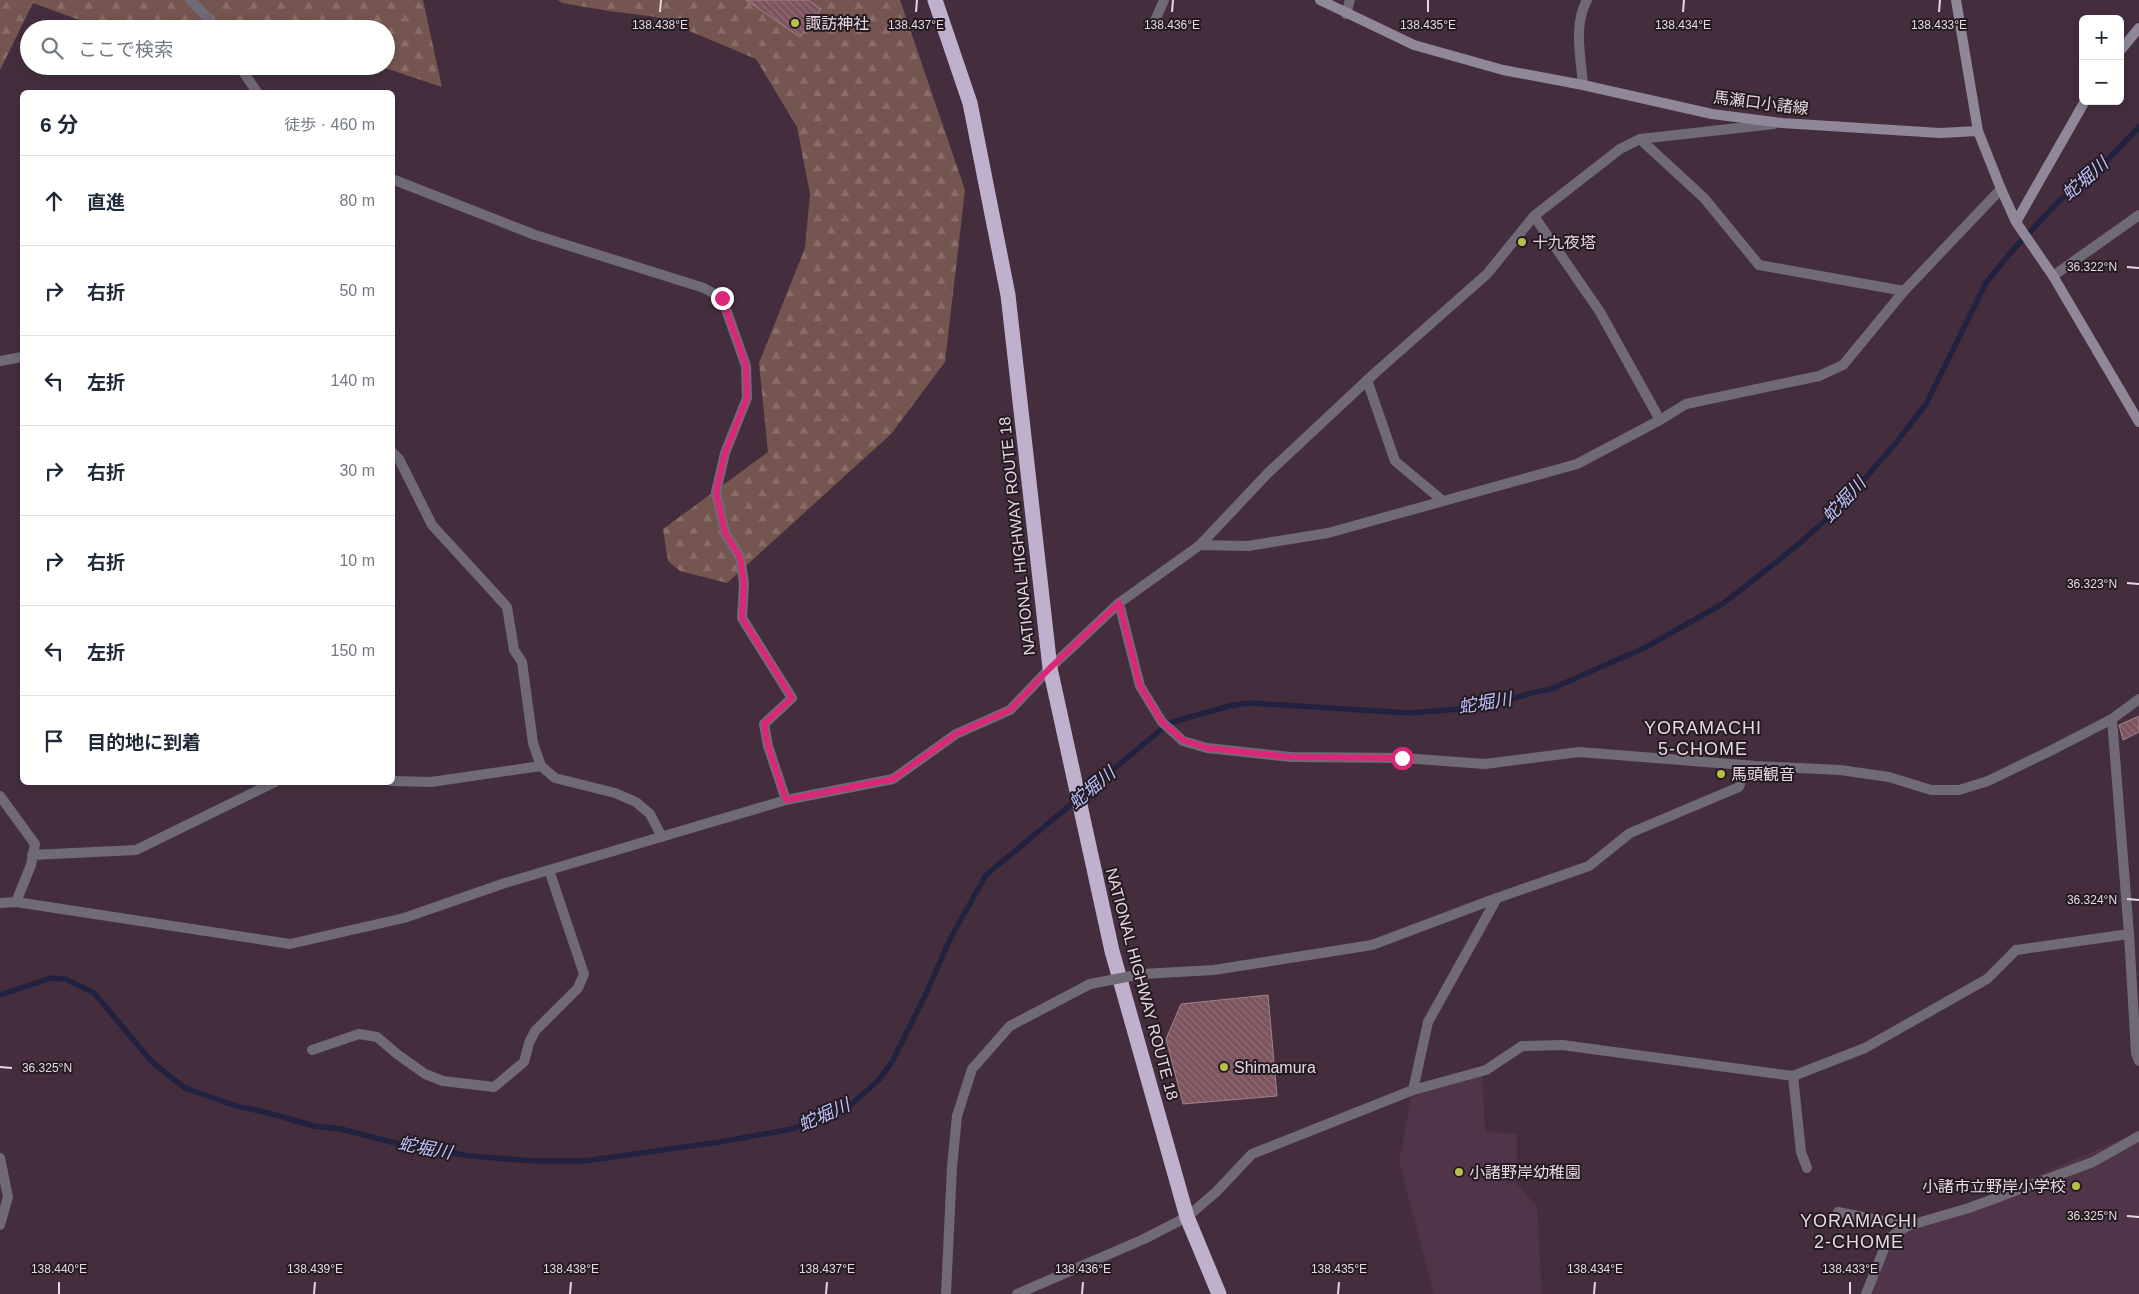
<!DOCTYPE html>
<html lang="ja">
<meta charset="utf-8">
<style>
body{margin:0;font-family:Helvetica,"Noto Sans JP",sans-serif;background:#f6f6f7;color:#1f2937}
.controls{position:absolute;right:15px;top:15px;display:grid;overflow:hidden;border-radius:8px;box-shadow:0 2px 8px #0003}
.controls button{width:45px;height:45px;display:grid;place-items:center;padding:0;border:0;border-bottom:1px solid #e0e1e3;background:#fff;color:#1f2937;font:25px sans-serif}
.stop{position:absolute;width:15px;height:15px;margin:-11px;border:4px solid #db2777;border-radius:50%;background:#fff}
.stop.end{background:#db2777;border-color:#fff;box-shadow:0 1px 5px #0008}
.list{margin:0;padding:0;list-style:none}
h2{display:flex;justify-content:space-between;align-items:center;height:65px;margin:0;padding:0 20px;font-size:21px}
h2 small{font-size:16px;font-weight:400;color:#747a83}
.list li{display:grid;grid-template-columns:32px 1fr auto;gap:15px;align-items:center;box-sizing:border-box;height:90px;padding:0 20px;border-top:1px solid #e0e1e3}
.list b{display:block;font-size:19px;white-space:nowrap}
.list em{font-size:16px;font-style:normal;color:#747a83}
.icon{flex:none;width:28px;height:28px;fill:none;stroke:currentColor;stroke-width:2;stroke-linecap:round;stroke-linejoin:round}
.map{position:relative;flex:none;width:2139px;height:1294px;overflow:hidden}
.search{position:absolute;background:#fff;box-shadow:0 2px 8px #0003;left:20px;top:20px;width:375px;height:55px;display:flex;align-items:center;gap:12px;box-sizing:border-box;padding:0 18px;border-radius:28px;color:#747a83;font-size:19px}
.panel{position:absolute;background:#fff;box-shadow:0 2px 8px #0003;left:20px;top:90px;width:375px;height:695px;border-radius:8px}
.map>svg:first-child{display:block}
</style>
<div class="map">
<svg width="2139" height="1294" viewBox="0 0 2139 1294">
<defs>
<pattern id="forest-firs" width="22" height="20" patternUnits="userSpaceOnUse" patternTransform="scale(1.25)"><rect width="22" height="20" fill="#75554f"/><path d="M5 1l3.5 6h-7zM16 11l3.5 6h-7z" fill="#896d68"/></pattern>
<pattern id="building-back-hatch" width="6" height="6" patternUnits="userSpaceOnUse" patternTransform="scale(1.25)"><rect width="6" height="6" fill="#7c545e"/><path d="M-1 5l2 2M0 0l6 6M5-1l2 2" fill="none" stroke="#8f6c75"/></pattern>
</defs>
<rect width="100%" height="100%" fill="#442e3e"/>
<path fill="#503449" d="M1482,1072L1485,1132L1517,1134L1516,1183L1537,1207L1542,1294H1434L1399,1161L1413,1090Z
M2139,1132V1294H1872L1888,1239Z"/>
<path fill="url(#forest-firs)" d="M0,0H423L442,87L379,66H386V29H104L33,3L0,70Z
M558,0H900L965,190L945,362L891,434L727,583L680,571L668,561L663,529L768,452L759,363L805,248L810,194L797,127L756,59L656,17L609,11L562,3Z
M206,66H270L231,75Z"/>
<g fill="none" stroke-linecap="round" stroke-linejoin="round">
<path stroke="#222240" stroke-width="5.5" d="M0,995L51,978L65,979L94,993L153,1063L185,1088L236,1106L265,1112L314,1126L341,1129L391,1142L470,1156L534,1161H584L720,1142L792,1129L847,1108L879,1080L893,1060L926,994L950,939L986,875L1169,723L1229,706L1249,703L1410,713L1459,709L1500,703L1531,693L1551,689L1646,647L1724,603L1799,544L1841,506L1895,444L1926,404L1986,283L2012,251L2059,201L2093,175L2139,127"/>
</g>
<path fill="url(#building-back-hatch)" stroke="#a28188" d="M746,0H808L821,9L800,37Z
M2139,716V732L2123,740L2119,725Z
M1268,995L1277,1096L1183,1104L1166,1039L1181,1004Z"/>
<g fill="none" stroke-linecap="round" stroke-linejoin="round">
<path stroke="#706a76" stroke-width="10" d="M190,0L206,16L214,29
M1154,23L1164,0
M239,66L257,92
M1640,139L1704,198L1759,265L1904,291
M392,179L535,235L704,288L722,298L746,366L747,398L725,453L716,492L725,533L740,557L744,583L742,618L792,698L764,724L768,746L786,800
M1534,216L1600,312L1660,420
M1367,380L1395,461L1443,501
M392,781L431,782L541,766
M0,796L35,844L31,865L16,902
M32,855L136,850L275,782
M312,1050L359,1034L377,1037L397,1054L425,1074L443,1081L494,1087L524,1062L529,1043L535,1031L578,988L584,974L549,870
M1793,1076L1801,1152L1807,1168
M1838,1212L1907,1226"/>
<path stroke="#706a76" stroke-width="10" d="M1346,14L1350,0
M1583,85C1581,58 1573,25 1587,0
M2053,276L2139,215
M0,361L22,357
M392,452L399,459L432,525L507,607L514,650L522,662L533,743L541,766L555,778L615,793L636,802L650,814L662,837
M1200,545L1248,546L1328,533L1577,464L1660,420L1686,404L1819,376L1843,365L1904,291L2001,189
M1119,603L1140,686L1162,722L1183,741L1207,748L1291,757L1403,758L1485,764L1579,752L1756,766L1840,770L1889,777L1931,790H1959L1988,781L2052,750L2112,719L2139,699
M2112,719L2129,934L2136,1053L2139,1061
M0,903L16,902L290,944L404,918L505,883L786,800L893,779L956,734L1010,710L1050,668L1119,603L1200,545L1269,472L1376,372L1487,274L1534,216L1620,149L1640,139L1774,124
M1142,974L1214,970L1372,945L1497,898
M1413,1090L1428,1022L1497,898L1589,866L1630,833L1739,787L1746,766
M0,1158L8,1197L0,1225
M946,1294L952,1167L957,1116L972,1069L1010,1026L1090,984
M1017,1294L1144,1239L1187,1217L1216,1192L1252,1154L1413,1090L1486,1070L1522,1046L1562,1045L1793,1076L1865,1048L1987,979L2016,950L2129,934
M1866,1294L1888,1239L1907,1226L1969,1208L2093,1162L2139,1136"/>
<path stroke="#908799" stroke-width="10" d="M1320,0L1414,45L1503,70L1583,85L1712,114L1782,123L1940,133L1978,131
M1956,0L1978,131L2001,189L2016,222L2053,276L2139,422
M2120,51L2139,28
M2016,222L2085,101"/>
<path stroke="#bfb1cd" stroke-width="15" d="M935,0L970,103L1008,295L1050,668L1112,951L1187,1217L1219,1294"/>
<path stroke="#706a76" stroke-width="10" d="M1090,984L1142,974"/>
</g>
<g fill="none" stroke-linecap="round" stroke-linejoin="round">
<path stroke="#db2777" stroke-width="6" d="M722,298L746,366L747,398L725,453L716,492L725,533L740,557L744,583L742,618L792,698L764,724L768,746L786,800L893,779L956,734L1010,710L1050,668L1119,603L1140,686L1162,722L1183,740L1207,748L1290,757L1402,758"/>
</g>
<path fill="none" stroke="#e6d7e1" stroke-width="2" d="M660,12L661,0M916,12L917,0M1172,12L1173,0M1428,12V0M1683,12L1684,0M1939,12L1940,0M2127,267L2139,268M2127,583L2139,584M2127,899L2139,900M0,1067L12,1068M2127,1216L2139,1217M59,1294V1282M314,1294L315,1282M570,1294L571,1282M826,1294L827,1282M1082,1294L1083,1282M1338,1294L1339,1282M1594,1294L1595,1282M1850,1294V1282"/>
<g fill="#b8c147" stroke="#241a21" stroke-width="2">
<circle cx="795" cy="23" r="5"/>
<circle cx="1522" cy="242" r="5"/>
<circle cx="1721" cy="774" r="5"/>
<circle cx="1224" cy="1067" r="5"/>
<circle cx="1459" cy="1172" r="5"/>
<circle cx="2076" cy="1186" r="5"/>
</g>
<g text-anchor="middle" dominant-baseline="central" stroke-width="4" stroke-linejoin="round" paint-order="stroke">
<g font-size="16" fill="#e6d7e1" stroke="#241a21" text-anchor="start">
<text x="805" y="23">諏訪神社</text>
<text x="1532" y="242">十九夜塔</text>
<text x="1731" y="774">馬頭観音</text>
<text x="1234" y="1067">Shimamura</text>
<text x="1469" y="1172">小諸野岸幼稚園</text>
<text x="2066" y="1186" text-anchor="end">小諸市立野岸小学校</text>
</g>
<g font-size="16" fill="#e6d7e1" stroke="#241a21">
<text transform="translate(1761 103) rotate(7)">馬瀬口小諸線</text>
<text transform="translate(1017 536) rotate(-96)">NATIONAL HIGHWAY ROUTE 18</text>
<text transform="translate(1142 984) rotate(75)">NATIONAL HIGHWAY ROUTE 18</text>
</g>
<g font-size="18" font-style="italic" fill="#bdc1fd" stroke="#241a21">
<text transform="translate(2085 179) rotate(-41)">蛇堀川</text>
<text transform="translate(1844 500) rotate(-47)">蛇堀川</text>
<text transform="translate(1485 703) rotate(-9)">蛇堀川</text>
<text transform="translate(1092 788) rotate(-40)">蛇堀川</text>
<text transform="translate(824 1115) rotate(-24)">蛇堀川</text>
<text transform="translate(425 1148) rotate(11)">蛇堀川</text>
</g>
<g font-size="18" letter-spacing="1" fill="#e6d7e1" stroke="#241a21">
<text x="1703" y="728">YORAMACHI<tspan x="1703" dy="21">5-CHOME</tspan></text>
<text x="1859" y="1221">YORAMACHI<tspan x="1859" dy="21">2-CHOME</tspan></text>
</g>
</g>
<g font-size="12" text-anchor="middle" fill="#e6d7e1" stroke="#241a21" stroke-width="4" stroke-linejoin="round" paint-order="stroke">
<text x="916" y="29">138.437°E</text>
<text x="1172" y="29">138.436°E</text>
<text x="1428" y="29">138.435°E</text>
<text x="1683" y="29">138.434°E</text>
<text x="1939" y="29">138.433°E</text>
<text x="660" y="29">138.438°E</text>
<text x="2092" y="271">36.322°N</text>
<text x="2092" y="588">36.323°N</text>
<text x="2092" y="904">36.324°N</text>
<text x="47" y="1072">36.325°N</text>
<text x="2092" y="1220">36.325°N</text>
<text x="59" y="1273">138.440°E</text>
<text x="315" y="1273">138.439°E</text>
<text x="571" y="1273">138.438°E</text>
<text x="827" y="1273">138.437°E</text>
<text x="1083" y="1273">138.436°E</text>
<text x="1339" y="1273">138.435°E</text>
<text x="1595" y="1273">138.434°E</text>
<text x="1850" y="1273">138.433°E</text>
</g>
</svg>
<div class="controls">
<button>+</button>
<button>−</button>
</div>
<div class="stop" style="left:1402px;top:758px"></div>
<div class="stop end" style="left:722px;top:298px"></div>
<div class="search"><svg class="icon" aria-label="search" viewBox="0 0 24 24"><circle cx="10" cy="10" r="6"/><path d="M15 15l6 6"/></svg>ここで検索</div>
<section class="panel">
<h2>6 分<small>徒歩 · 460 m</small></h2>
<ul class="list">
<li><svg class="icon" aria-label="ahead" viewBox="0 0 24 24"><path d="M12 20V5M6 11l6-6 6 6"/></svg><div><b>直進</b></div><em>80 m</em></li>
<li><svg class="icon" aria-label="right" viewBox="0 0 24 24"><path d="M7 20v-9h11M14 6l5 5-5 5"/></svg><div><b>右折</b></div><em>50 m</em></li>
<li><svg class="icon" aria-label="left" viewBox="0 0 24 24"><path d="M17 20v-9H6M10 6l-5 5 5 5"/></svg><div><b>左折</b></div><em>140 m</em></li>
<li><svg class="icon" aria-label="right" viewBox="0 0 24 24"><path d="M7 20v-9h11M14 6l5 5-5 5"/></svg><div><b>右折</b></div><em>30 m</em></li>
<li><svg class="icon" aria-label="right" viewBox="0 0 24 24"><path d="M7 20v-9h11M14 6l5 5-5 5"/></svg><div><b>右折</b></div><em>10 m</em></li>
<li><svg class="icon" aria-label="left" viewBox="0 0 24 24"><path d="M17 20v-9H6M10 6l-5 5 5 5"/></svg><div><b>左折</b></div><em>150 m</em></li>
<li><svg class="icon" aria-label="arrive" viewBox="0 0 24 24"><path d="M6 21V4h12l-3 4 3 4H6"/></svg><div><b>目的地に到着</b></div></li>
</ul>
</section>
</div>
